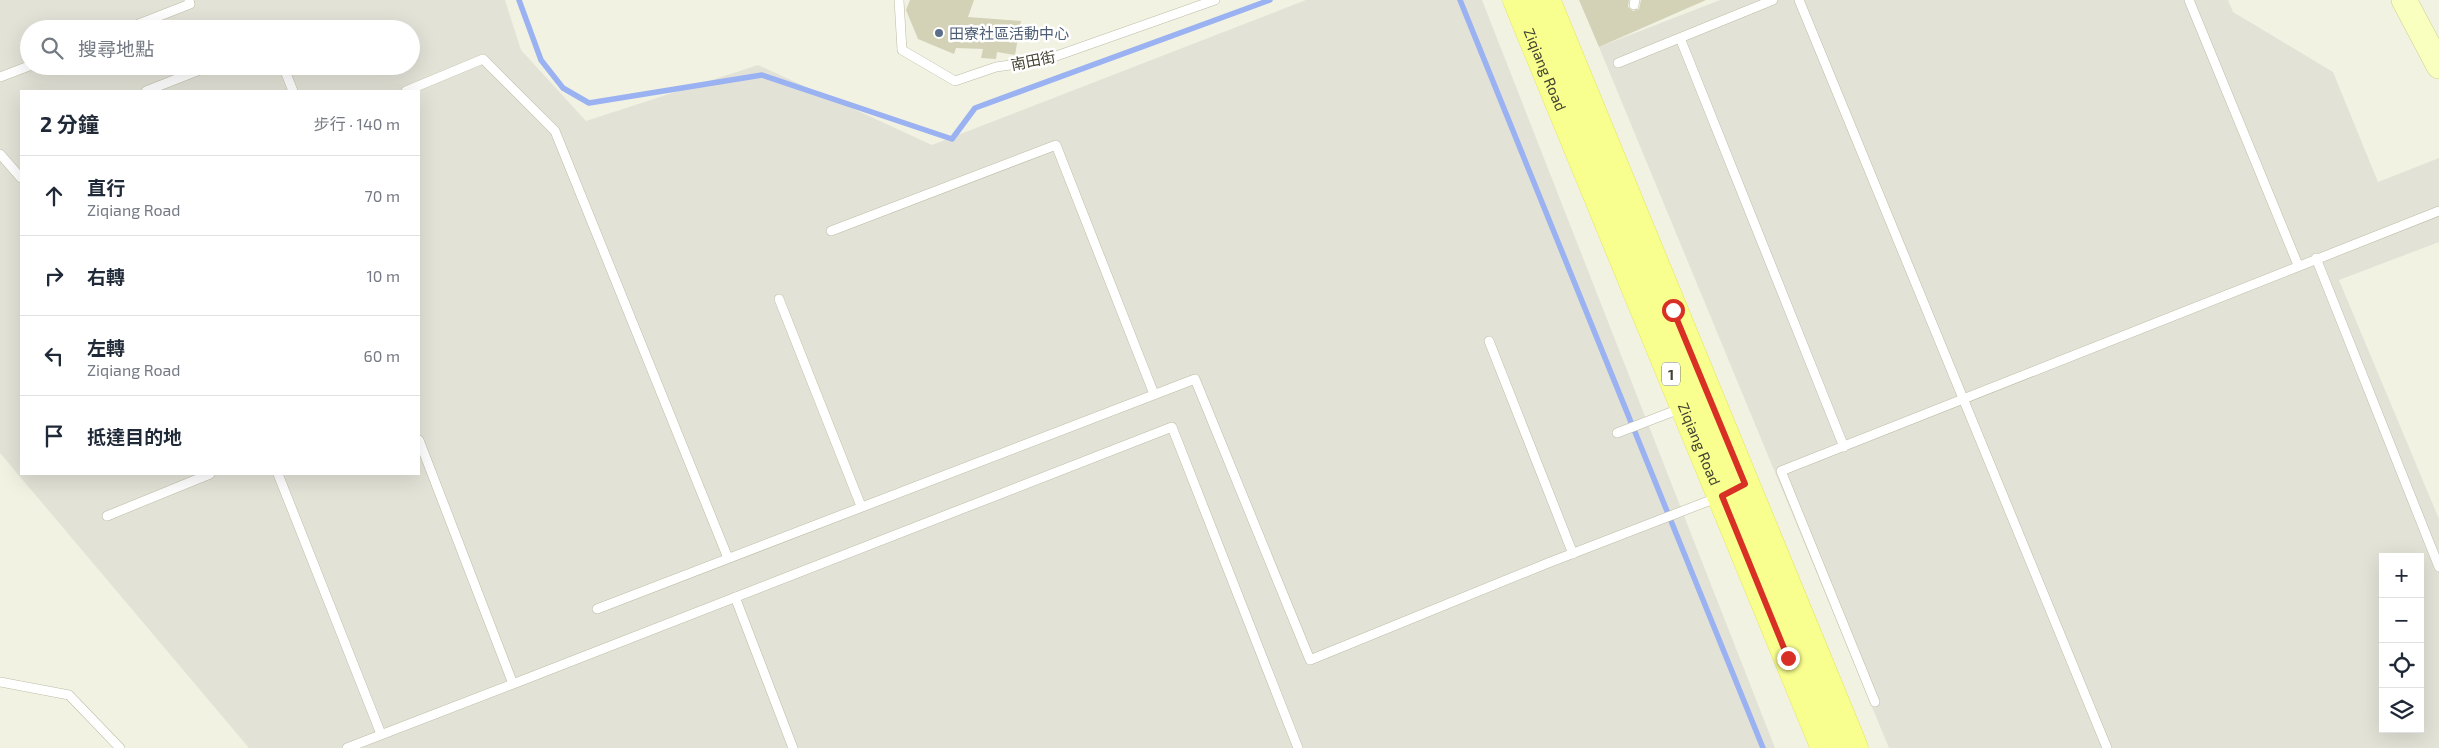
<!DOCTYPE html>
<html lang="zh-TW">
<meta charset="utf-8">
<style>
body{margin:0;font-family:"Exo 2","Noto Sans TC",sans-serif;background:#f2f2f3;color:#1f2937}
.controls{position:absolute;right:15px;bottom:15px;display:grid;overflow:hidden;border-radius:0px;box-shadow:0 5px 20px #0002}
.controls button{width:45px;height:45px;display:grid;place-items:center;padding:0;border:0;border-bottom:1px solid #e0e1e3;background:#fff;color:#1f2937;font:25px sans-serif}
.stop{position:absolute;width:15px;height:15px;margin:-11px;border:4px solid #d93025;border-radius:50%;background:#fff}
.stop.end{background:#d93025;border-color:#fff;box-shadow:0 1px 5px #0008}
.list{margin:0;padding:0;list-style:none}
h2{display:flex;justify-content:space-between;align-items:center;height:65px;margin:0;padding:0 20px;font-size:21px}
h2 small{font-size:16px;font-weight:400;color:#747a83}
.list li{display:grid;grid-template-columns:32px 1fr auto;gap:15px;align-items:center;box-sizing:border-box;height:80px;padding:0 20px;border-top:1px solid #e0e1e3}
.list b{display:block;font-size:19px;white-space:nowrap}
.list p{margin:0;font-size:16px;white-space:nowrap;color:#747a83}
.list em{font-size:16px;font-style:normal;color:#747a83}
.icon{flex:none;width:28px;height:28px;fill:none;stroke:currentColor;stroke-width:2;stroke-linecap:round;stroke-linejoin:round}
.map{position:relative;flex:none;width:2439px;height:748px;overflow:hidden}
.search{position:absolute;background:#fff;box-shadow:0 5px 20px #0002;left:20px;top:20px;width:400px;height:55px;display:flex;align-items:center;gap:12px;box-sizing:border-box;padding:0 18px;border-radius:28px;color:#747a83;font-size:19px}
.panel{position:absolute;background:#fff;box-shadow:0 5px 20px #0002;left:20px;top:90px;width:400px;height:385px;border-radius:0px}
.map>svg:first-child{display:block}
</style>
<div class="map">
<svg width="2439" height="748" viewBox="0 0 2439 748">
<rect width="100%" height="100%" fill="#f1f2e2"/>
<path fill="#e3e2d7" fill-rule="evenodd" d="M0,0H505L521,50L586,121L758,65L932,145L1306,0H1482L1775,748H249L0,453ZM29,29H411V66H29ZM21,91H419V474H21Z
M1720,0H2228L2233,12L2333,72L2378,182L2439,158V242L2339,280L2439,519V748H1889L1599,47ZM2383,557H2420V729H2383Z"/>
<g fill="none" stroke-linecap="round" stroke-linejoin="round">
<path stroke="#9ab1f2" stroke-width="5.5" d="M519,0L541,60L563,88L589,103L762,75L952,139L975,108L1270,0
M1460,0L1763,748"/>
</g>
<path fill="#d3d2b7" d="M910,0H974L968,17L1021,21L1015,55L997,52L996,59L981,58L983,49L956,48L954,54L918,39L906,10Z
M1579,0H1629L1628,7L1633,11L1639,9L1641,0H1706L1599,47Z"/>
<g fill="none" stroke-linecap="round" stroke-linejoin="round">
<g stroke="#bdbca4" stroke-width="10">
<path id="lane" d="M899,0L902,50L955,81L996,67L1045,60L1215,0
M1799,0L2107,748
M2189,0L2298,265
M1634,5L1635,0
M126,29L190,4L189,0
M1680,38L1844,447
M1618,63L1773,0
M283,66L293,91
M0,77L29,66
M146,91L210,66
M406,91L483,59L555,131L728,558
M0,154L21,178
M831,231L1056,145L1154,394
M2316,258L2439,567
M779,299L861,506
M1489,341L1573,554
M1617,433L1682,408
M419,440L513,684L1172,427L1298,748
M278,474L381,734
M107,516L210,474
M735,597L793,748
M597,609L1195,379L1310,660L1548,563L1719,497
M0,682L69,695L120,748
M1875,702L1781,471L2439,211
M347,748L513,684"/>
</g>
<g stroke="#ccd08d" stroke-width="26">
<path id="secondary" d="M2404,0L2439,66"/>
</g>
<g stroke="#e2e75a" stroke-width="29">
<g id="primary">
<path id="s1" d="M1517,0L1825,748"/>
<path d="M1546,0L1854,748"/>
</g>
</g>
<use href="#lane" stroke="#fff" stroke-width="9"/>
<use href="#secondary" stroke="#f9ffbf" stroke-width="25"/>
<use href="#primary" stroke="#f9ff8e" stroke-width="28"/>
</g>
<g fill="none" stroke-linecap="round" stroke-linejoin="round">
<path stroke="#d93025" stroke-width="6" d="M1673,310L1745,484L1722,496L1788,658"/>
</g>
<circle fill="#5c6f8a" stroke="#fff" stroke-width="2" cx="939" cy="33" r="5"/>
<g text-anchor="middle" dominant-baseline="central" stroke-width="5" stroke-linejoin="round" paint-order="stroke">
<rect fill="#fff" stroke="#7b7b70" stroke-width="1" x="1662" y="362.5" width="18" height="23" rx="4"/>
<g font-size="14" font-weight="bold" fill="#434232">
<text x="1671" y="374">1</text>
</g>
<g font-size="15" fill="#4e5e75" stroke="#fff" text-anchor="start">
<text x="949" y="33">田寮社區活動中心</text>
</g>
<g font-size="15" fill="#434232" stroke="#fff">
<text transform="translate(1033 60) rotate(-11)">南田街</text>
<text stroke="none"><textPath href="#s1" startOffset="75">Ziqiang Road</textPath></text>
<text stroke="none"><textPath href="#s1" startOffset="480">Ziqiang Road</textPath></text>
</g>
</g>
</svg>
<div class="controls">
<button>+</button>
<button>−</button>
<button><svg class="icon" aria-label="locate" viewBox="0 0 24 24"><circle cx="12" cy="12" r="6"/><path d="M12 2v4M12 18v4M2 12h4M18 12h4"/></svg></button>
<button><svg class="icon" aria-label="layers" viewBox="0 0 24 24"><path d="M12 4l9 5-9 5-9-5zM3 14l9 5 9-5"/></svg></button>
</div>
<div class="stop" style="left:1673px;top:310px"></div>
<div class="stop end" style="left:1788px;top:658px"></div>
<div class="search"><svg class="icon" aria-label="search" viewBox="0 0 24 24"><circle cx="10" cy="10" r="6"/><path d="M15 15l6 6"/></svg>搜尋地點</div>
<section class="panel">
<h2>2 分鐘<small>步行 · 140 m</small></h2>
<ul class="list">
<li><svg class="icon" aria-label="ahead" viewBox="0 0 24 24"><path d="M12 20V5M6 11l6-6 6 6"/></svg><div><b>直行</b><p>Ziqiang Road</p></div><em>70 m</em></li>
<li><svg class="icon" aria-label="right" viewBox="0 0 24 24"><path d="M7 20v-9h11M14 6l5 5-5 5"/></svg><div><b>右轉</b></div><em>10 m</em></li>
<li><svg class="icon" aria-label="left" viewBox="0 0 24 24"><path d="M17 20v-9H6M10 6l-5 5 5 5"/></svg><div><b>左轉</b><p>Ziqiang Road</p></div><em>60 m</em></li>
<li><svg class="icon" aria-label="arrive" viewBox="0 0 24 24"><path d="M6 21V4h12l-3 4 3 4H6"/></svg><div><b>抵達目的地</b></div></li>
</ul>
</section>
</div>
